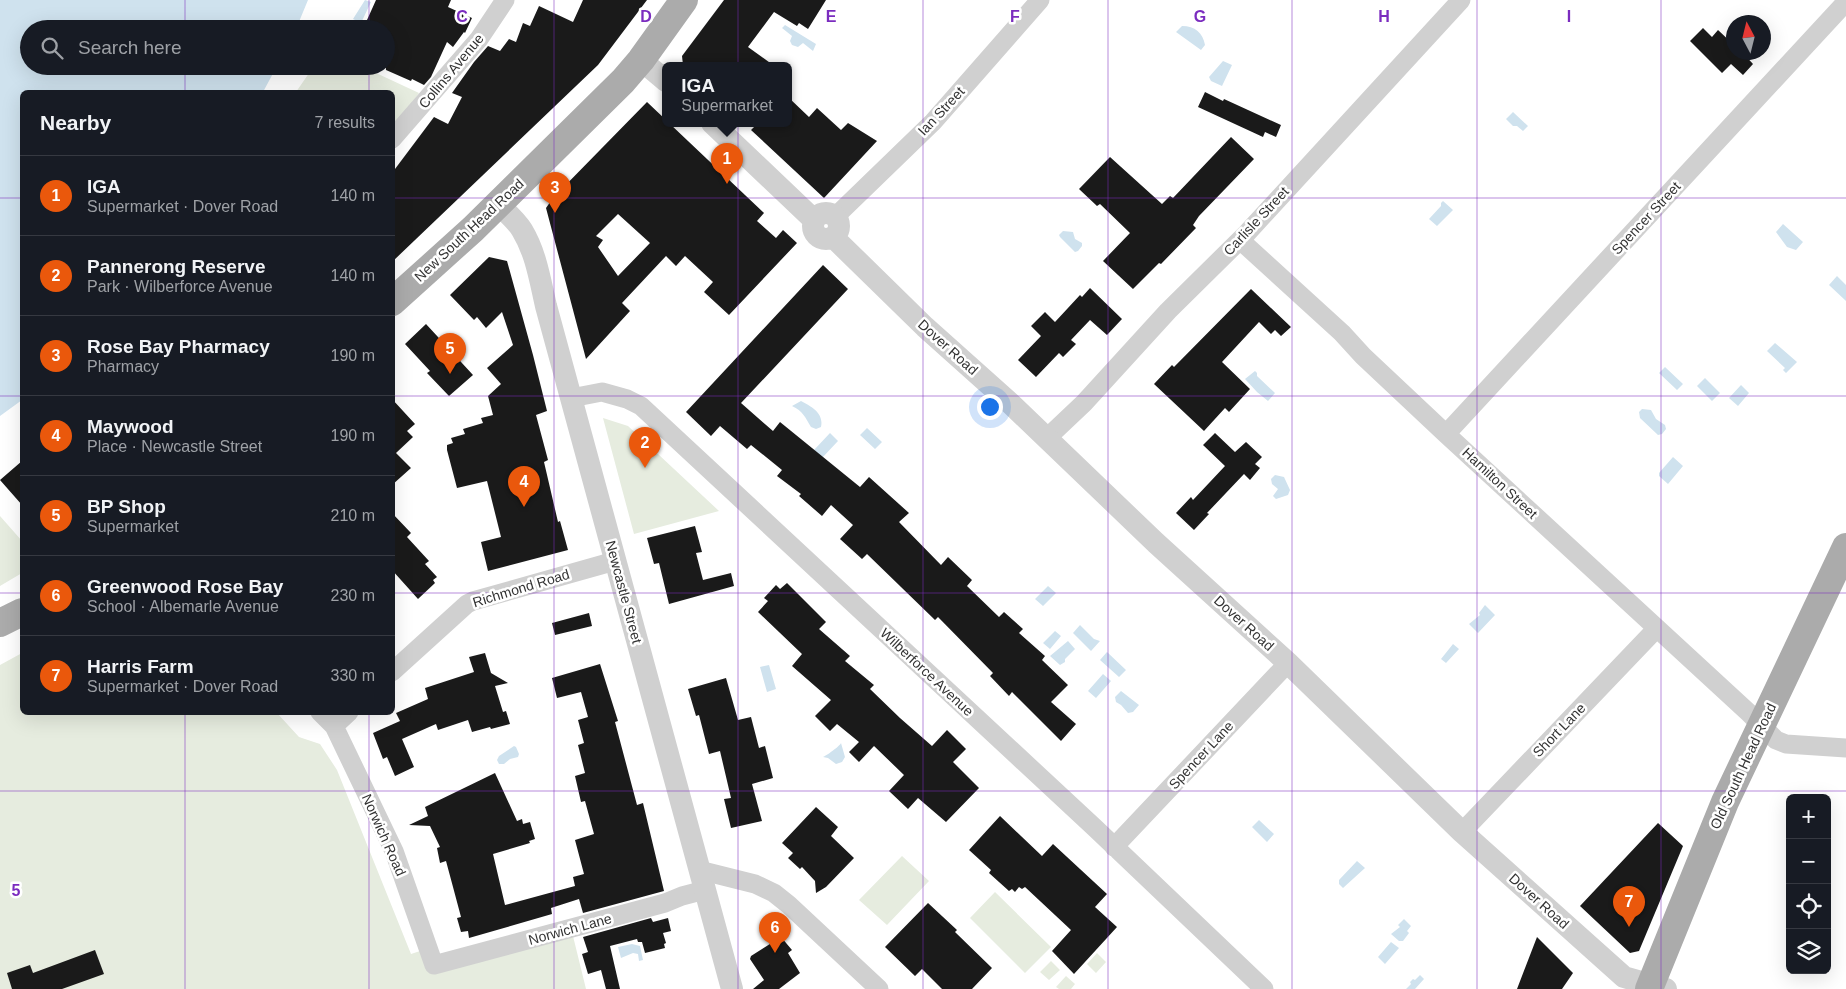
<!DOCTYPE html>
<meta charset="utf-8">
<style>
body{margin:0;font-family:Helvetica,sans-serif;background:#242831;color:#f1f3f6}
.controls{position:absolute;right:15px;bottom:15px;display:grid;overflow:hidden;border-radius:8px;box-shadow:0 5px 20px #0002}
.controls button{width:45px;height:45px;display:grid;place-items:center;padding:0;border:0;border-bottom:1px solid #363941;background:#171b24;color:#f1f3f6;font:25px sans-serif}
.compass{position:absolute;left:1726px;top:15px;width:45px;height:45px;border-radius:50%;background:#171b24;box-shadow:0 5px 20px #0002;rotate:353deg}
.you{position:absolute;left:989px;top:406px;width:18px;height:18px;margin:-12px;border:4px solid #fff;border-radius:50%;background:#1a73e8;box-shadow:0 0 0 8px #1a73e833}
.badge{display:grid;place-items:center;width:32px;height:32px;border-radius:50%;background:#ea580c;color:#fff;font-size:16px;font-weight:700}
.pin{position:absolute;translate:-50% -41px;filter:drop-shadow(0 1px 2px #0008)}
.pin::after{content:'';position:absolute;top:26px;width:18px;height:15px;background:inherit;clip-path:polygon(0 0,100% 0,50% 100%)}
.popup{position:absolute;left:662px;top:62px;width:130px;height:65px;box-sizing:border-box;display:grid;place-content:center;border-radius:8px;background:#171b24;filter:drop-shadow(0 1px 4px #0005);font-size:16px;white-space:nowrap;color:#9ea1a6}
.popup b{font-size:19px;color:#f1f3f6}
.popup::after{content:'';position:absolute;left:50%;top:100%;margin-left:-10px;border:10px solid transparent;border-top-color:#171b24}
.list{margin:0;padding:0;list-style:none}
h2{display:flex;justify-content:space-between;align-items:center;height:65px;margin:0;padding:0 20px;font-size:21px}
h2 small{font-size:16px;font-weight:400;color:#9ea1a6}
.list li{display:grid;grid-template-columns:32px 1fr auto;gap:15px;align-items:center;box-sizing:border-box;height:80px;padding:0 20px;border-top:1px solid #363941}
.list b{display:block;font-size:19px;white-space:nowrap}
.list p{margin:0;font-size:16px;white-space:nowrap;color:#9ea1a6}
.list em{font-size:16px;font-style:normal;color:#9ea1a6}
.icon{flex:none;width:28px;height:28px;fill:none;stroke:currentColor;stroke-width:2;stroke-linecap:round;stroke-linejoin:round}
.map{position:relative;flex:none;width:1846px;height:989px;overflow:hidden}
.search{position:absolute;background:#171b24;box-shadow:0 5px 20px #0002;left:20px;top:20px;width:375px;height:55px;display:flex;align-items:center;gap:12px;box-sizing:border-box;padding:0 18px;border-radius:28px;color:#9ea1a6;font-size:19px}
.panel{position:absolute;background:#171b24;box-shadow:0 5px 20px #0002;left:20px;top:90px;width:375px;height:625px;border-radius:8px}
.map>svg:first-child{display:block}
</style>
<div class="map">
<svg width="1846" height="989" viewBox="0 0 1846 989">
<rect width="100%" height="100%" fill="#fff"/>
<path fill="#e6ecdf" d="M314,66H361L419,93L393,129L392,92H296Z
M603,418L628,426L719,511L634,534Z
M0,516L22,541V573L0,586Z
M22,653V712L277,713L299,737L320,744L337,770L411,954L426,949L429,972L572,932L586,989H0V665Z
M902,856L929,881L887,925L859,900Z
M995,892L1051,947L1025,973L970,918Z
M1097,953L1106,962L1096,973L1087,964Z
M1051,961L1060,970L1049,980L1040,972Z
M1066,976L1075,984L1071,989H1059L1056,987Z"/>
<path fill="#cfe2ee" d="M0,0H308L296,29H29V66H277L263,92H22V400L0,416Z
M365,0L371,2L361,23L353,19Z
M785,25L816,44L813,51L803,43L798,47L792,45L790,41L792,36L782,28Z
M1182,26C1195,26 1203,33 1205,45L1201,50L1176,32Z
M1223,61L1232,65L1222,86L1211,81L1209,77Z
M1513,112L1528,126L1523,131L1517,126H1513L1506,119Z
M1443,201L1453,210L1437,226L1429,219L1441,206V203Z
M1783,224L1803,242L1796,250L1787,247L1776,232Z
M1063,231L1073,232L1075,239L1082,243V246L1078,251L1075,252L1060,237L1059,235Z
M1837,276L1846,285V301L1829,285Z
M1775,343L1797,362L1786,373L1783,370L1785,368L1767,351Z
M1665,367L1683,384L1677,390L1659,373Z
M1255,371L1257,373V376L1275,393L1268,401L1257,392L1245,379Z
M1705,378L1720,393L1712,401L1697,386Z
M1741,385L1749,393L1738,406L1729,398Z
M801,401C812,407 824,413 821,427L816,429L811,427C805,417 803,411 792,406Z
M1642,409L1651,410L1656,419L1665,425L1666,429L1662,434L1658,435L1640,418L1639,412Z
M867,428L882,442L875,449L860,435Z
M830,433L838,441L822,458L814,450Z
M1673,457L1683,466L1668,484L1659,476V473Z
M1275,475L1284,477L1290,490L1288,495L1276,499L1273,496L1278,489L1272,484L1271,479Z
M1048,586L1056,593L1043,606L1035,599Z
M1485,605L1495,615L1478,633L1469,624L1480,615L1479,613Z
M1080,625L1094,639L1100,641L1091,651L1073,633Z
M1055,631L1061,636L1050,649L1043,643Z
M1068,641L1075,649L1065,659V662L1060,665L1050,656Z
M1453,644L1459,649L1446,663L1441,659Z
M1107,652L1126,670L1119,677L1100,660Z
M769,665L776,689L767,692L760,667Z
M1103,674L1111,681L1096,698L1088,691Z
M1121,691L1139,705L1133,712L1128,713L1121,705L1116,702L1115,697Z
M841,743L845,757L842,762L836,764L828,758L823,757C826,756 840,746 841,743Z
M514,746L516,747L519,754L518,757L510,759L504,764H499L497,760L499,756Z
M1259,820L1274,834L1267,842L1252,827Z
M1357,861L1365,868L1343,888L1339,884V880Z
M1404,919L1411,926L1407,931L1409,933L1403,941H1399L1391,934L1400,927L1398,925Z
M1391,942L1399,948L1385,964L1378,957Z
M632,944L640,946L643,960L639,961L638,954L633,953L621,958L618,947Z
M1420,975L1424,979L1415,989H1406L1411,984L1410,982L1413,979L1415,980Z"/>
<path fill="#1a1a1a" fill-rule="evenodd" d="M376,0H451L448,7L472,18L465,33L464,32L453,47L447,42L431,77L424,85L412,79L411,81L386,70V29H363Z
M583,0H647L598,65L392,262V173L434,117L448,124L462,97L452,93L474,62L488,46L500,51L509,39L516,42L523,23L530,26L539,6L573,22Z
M724,0H826L808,29L799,23L797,26L774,12L748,47L773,65H683L682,56Z
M1703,28L1712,37L1718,30L1734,45V52H1742L1753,64L1743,75L1731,64L1722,73L1690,41Z
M1205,92L1223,101L1224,99L1281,125L1276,137L1265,132L1263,137L1198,107Z
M788,97L809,117L817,108L841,130L848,123L877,141L824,198L751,130L758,123H788Z
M647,102L666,120V123H669L764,213L757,221L776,238L783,230L797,243L729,315L704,292L713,282L685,256L676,266L666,256L622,303L630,311L586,359L546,208L553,198ZM618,214L650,243L618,276L598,247L603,240L596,236Z
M1231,137L1254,159L1199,216L1193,225L1196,228L1161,264L1159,263L1133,289L1103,261L1130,233L1100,204L1097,206L1079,189L1110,157L1162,204L1170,196L1173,198Z
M489,257L507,261L533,355L547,411L536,415L548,460L544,462L558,522L560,521L568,550L488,571L481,542L501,537L487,481L457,488L447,450V445L453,443L451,438L465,434L463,429L483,423L481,418L493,415L488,396L501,384L487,368L513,345L502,312L486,328L477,317L474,320L450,295Z
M823,265L848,289L741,403L773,431L780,422L860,487L869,477L909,513L899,522L941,565L948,557L972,580L967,586L999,617L1004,612L1023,629L1019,633L1045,656L1042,660L1068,685L1051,702L1076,724L1061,741L1012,692L1009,696L990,676L993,673L938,617L935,620L867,554L862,559L840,539L853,525L831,505L822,516L799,496L801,494L777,476L782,470L751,445L747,449L720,426L711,436L686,412Z
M1090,288L1122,319L1107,335L1090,320L1071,340L1076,344L1063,357L1059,353L1036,377L1018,360L1041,336L1031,326L1045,312L1055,322L1080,295L1082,297Z
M1251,289L1291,327L1281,336L1275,330L1271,334L1259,322L1222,362L1250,389L1229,412L1225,408L1204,431L1154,384L1172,365L1174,367Z
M426,324L473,375L449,396L427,373L430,371L405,344Z
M392,399L415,424L407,431L413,437L396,453L411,468L392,485Z
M1215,433L1235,452L1246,442L1262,457L1255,464L1260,468L1250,480L1244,474L1207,513L1209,514L1194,530L1176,513L1191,497L1193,500L1225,466L1203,445Z
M22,461V505L0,480Z
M392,513L411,533L407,537L429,561L425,564L437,577L433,580L435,583L418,599L392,570Z
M695,526L702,552L696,553L703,580L731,573L734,586L669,604L659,563L654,564L647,538Z
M787,583L826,622L819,629L850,656L845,661L874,685L870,689L900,718L932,746L947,730L966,749L953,762L979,788L946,822L918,798L908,809L889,791L904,775L874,746L859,762L849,752L859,742L837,724L830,731L815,716L831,700L792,666L802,654L758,612L768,601L764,598L776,585L780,589Z
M589,613L592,626L555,635L552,623Z
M485,653L491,673L508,683L495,686L503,712L506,711L510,724L491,729L490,727L472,732L468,720L438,730L436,724L402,739L414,767L395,776L387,757L383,759L373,733L400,721L396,713L428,699L425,688L474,672L469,657Z
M600,664L618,721L615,722L637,805L643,803L664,891L583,913L579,899L551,908L552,914L469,938L468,931L461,932L457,918L461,917L453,887L446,861L440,863L437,848L440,847L430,826L409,825L428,816L425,807L495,773L517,821L522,819L523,824L530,822L535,839L529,841L530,843L493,854L505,905L575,886L573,877L584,874L575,840L594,834L585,801L581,802L575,776L585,773L578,745L584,743L578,720L588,717L581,692L557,698L552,678Z
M726,678L738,720L751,717L759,748L765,746L773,778L752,784L762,821L731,828L724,799L731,798L720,751L709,754L699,715L696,716L688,689Z
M816,807L838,827L831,836L854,858L826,887L816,893L815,881L802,867L800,869L788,858L793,853L782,843Z
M1000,816L1042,856L1053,844L1107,894L1095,907L1117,927L1074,974L1052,951L1071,930L1025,887L1022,889L1019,887L1015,892L1012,889L1009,891L989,873L991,870L969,850Z
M1658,823L1683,846L1639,951L1630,953L1580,906Z
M928,903L957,930L955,932L992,968L972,989H942L922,969L915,976L885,947Z
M651,918L653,922L668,918L671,931L663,933L666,943L664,944L665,948L645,953L642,942H638L637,939L610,946L620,989H606L601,970L588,974L582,954L588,952L583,937Z
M781,937L792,950L788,953L800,973L779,989H753L764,980L750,959L751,956Z
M1537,937L1573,973L1562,989H1517Z
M95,950L104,974L62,989H12L7,973L30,965L33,973Z"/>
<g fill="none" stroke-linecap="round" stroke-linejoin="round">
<path stroke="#d0d0d0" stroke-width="19" d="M392,139L479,39L505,0
M835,216L840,212L933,122L1040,0
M1240,240L1342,333L1363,356L1446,434L1749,713L1776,740L1786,744L1846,748
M571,398L602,392L627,399L641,406L1095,828L1264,989
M1446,434L1846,2
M1047,438L1084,403L1168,311L1247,233L1461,0
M392,672L467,604L473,601L615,561
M320,712L334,726L394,851L434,965L665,903L682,896L705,890
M334,726L349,712
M1462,832L1657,628
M1114,847L1288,663
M699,870L755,884L774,893L789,905L879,989"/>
<path stroke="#d0d0d0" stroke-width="22" d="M641,60L666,81
M712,123L814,220
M498,204C506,212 516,220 522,230C536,253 540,280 546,306L732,989
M813 226a13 13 0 1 1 26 0a13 13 0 1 1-26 0Z
M833,237L925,327L1010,403L1156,543L1288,663L1462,832L1624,977L1666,989"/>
<path stroke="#ababab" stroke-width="28" d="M392,302L473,229L623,81L641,60L684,0
M0,623L22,612
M1649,989L1725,802L1846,547"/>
</g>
<path fill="none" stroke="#7b2cbf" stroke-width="1" stroke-opacity="0.55" d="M185,0V29M369,0V29M554,0V989M738,0V989M923,0V989M1108,0V989M1292,0V989M1477,0V989M1661,0V989M185,66V92M369,66V92M0,198H22M392,198H1846M0,396H22M392,396H1846M0,593H22M392,593H1846M185,712V989M369,712V989M0,791H1846"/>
<g text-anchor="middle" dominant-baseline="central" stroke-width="5" stroke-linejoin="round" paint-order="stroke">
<g font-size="14" fill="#333" stroke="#fff">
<text transform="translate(451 71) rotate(-50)">Collins Avenue</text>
<text transform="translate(941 111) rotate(-47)">Ian Street</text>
<text transform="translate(1646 218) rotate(-47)">Spencer Street</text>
<text transform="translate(1256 221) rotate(-47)">Carlisle Street</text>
<text transform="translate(469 230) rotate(-43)">New South Head Road</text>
<text transform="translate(948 347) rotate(42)">Dover Road</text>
<text transform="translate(1500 483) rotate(43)">Hamilton Street</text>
<text transform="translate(521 588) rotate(-17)">Richmond Road</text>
<text transform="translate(624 592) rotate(75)">Newcastle Street</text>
<text transform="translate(1244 623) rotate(42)">Dover Road</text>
<text transform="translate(927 672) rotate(43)">Wilberforce Avenue</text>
<text transform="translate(1559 730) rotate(-46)">Short Lane</text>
<text transform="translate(1201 755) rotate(-47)">Spencer Lane</text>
<text transform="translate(1743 766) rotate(-65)">Old South Head Road</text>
<text transform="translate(384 835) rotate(66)">Norwich Road</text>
<text transform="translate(1539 901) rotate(42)">Dover Road</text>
<text transform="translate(570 929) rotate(-15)">Norwich Lane</text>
</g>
</g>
<g font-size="16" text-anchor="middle" font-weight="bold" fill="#7b2cbf" stroke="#fff" stroke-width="5" stroke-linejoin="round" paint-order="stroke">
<text x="462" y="22">C</text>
<text x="646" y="22">D</text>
<text x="831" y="22">E</text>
<text x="1015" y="22">F</text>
<text x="1200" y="22">G</text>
<text x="1384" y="22">H</text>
<text x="1569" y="22">I</text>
<text x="16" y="896">5</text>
</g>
</svg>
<div class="controls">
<button>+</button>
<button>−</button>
<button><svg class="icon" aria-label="locate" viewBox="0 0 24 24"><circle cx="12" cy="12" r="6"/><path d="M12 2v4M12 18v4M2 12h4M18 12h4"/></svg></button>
<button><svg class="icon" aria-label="layers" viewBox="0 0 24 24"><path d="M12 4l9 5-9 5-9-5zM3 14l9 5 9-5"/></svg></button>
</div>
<svg class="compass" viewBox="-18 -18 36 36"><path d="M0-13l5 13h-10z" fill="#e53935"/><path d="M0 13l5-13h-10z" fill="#9ea1a6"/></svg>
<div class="you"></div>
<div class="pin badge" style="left:727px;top:184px">1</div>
<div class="popup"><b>IGA</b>Supermarket</div>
<div class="pin badge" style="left:645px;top:468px">2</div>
<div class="pin badge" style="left:555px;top:213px">3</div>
<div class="pin badge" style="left:524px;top:507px">4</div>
<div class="pin badge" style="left:450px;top:374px">5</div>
<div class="pin badge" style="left:775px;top:953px">6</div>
<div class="pin badge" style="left:1629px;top:927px">7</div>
<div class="search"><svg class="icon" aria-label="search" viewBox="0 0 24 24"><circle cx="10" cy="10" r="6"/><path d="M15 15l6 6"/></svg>Search here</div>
<section class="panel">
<h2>Nearby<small>7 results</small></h2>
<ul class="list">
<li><span class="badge">1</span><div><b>IGA</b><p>Supermarket · Dover Road</p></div><em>140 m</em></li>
<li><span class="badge">2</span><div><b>Pannerong Reserve</b><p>Park · Wilberforce Avenue</p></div><em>140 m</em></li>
<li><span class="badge">3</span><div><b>Rose Bay Pharmacy</b><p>Pharmacy</p></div><em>190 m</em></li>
<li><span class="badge">4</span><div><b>Maywood</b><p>Place · Newcastle Street</p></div><em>190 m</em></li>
<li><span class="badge">5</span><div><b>BP Shop</b><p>Supermarket</p></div><em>210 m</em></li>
<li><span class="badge">6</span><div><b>Greenwood Rose Bay</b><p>School · Albemarle Avenue</p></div><em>230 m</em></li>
<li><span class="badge">7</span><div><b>Harris Farm</b><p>Supermarket · Dover Road</p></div><em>330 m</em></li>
</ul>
</section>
</div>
